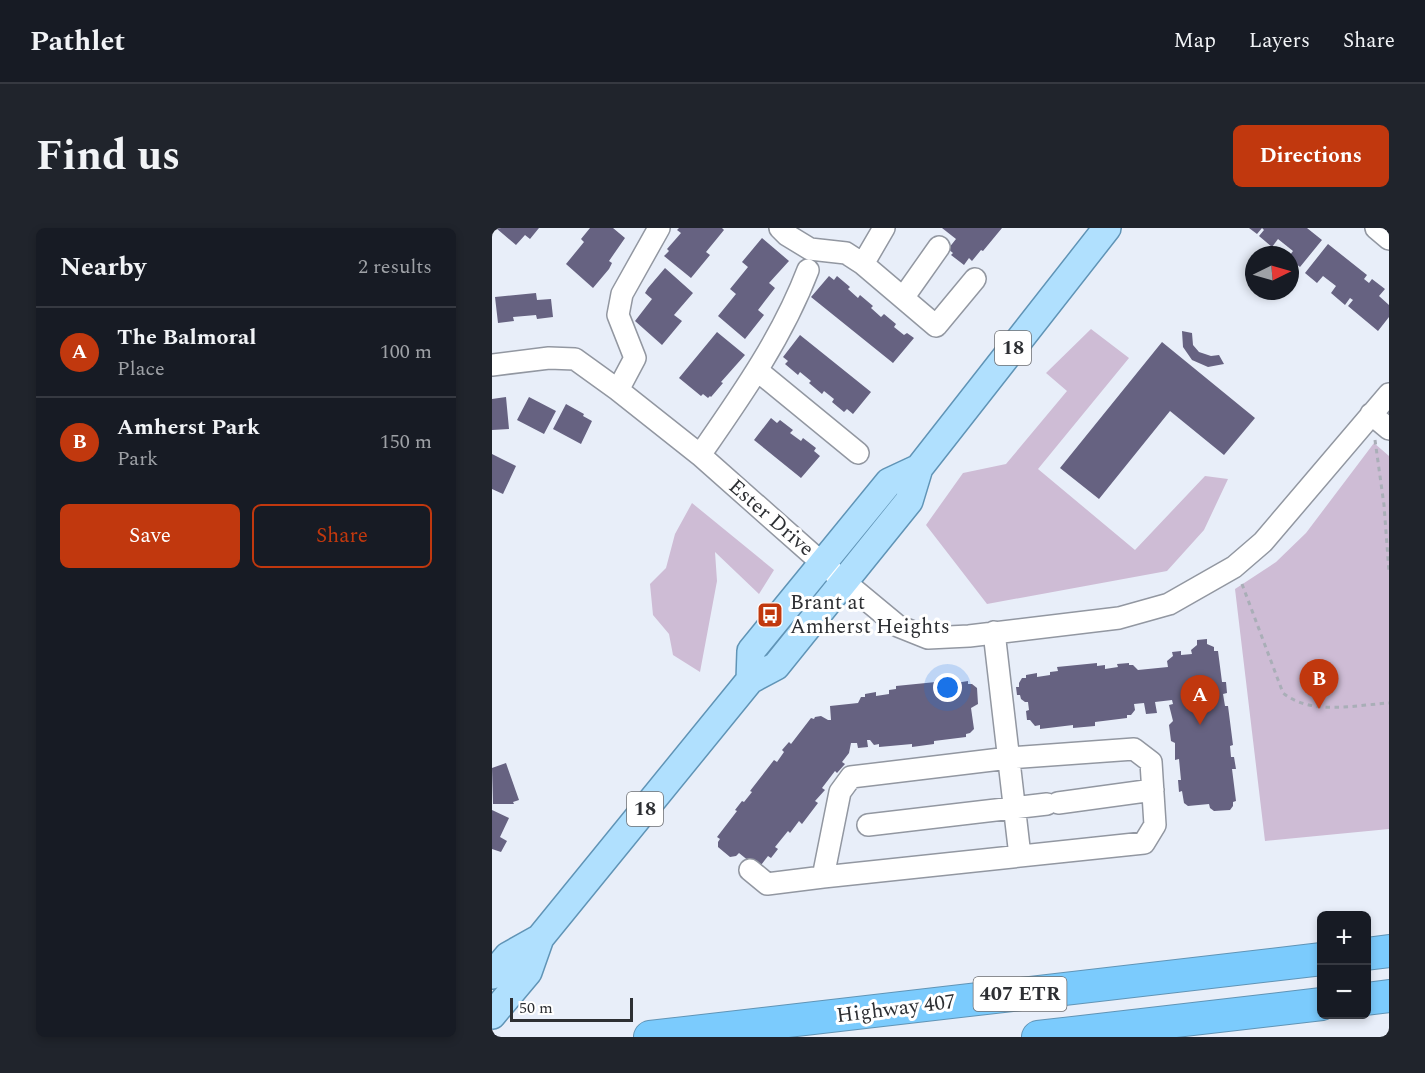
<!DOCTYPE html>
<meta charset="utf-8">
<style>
body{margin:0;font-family:Spectral,serif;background:#20242c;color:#f1f3f6}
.controls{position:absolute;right:18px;bottom:18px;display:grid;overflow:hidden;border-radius:9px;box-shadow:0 3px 9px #0003}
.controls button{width:54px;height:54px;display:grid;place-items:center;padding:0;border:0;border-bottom:2px solid #363941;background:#171b24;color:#f1f3f6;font:30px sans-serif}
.compass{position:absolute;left:753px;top:18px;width:54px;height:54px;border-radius:50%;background:#171b24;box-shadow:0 3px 9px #0003;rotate:85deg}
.scale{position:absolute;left:18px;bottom:15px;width:123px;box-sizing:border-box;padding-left:6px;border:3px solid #2d2f33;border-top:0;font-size:16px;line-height:21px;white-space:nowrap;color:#2d2f33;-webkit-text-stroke:4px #fff;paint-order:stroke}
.you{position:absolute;left:456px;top:460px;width:21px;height:21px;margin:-15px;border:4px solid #fff;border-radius:50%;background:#1a73e8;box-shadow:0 0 0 9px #1a73e833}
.badge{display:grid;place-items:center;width:39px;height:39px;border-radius:50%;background:#c1380e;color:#fff;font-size:20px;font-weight:700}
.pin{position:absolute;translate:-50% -50px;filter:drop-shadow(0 2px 3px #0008)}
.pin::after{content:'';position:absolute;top:32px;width:21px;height:18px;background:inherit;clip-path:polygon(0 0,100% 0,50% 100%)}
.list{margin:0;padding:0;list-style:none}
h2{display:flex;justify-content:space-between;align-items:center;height:78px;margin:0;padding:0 24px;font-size:26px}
h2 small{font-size:20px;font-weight:400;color:#9ea1a6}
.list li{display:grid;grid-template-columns:39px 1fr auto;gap:18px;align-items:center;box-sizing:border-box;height:90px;padding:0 24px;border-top:2px solid #363941}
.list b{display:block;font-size:22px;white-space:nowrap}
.list p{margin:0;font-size:20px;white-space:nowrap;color:#9ea1a6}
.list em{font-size:20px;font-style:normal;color:#9ea1a6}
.actions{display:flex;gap:12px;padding:18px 24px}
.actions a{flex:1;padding:14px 0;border:2px solid #c1380e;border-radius:9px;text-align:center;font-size:21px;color:#c1380e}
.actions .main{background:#c1380e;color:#fff}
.map{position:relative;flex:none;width:897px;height:809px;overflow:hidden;border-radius:9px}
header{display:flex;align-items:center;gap:36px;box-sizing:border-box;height:84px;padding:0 30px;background:#171b24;border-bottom:2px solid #363941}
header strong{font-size:28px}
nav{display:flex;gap:33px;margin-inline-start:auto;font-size:21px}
.intro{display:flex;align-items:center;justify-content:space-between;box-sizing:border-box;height:144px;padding:0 36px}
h1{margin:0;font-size:42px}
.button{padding:15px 27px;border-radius:9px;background:#c1380e;color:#fff;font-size:21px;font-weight:700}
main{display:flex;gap:36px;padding:0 36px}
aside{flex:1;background:#171b24;border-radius:9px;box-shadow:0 3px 9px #0003}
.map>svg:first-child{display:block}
</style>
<header>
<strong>Pathlet</strong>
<nav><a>Map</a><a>Layers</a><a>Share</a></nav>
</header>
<div class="intro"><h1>Find us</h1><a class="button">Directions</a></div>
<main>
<aside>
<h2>Nearby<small>2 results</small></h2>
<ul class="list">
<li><span class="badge">A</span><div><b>The Balmoral</b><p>Place</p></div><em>100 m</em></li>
<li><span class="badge">B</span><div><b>Amherst Park</b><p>Park</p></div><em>150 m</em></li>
</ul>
<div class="actions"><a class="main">Save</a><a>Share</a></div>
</aside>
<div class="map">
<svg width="897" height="809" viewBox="0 0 897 809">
<rect width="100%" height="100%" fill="#e8eef9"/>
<path fill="#cebcd5" d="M599,101L637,130L546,241L643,322L713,248L736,251L712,302L675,343L495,376L434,297L471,245L514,236L575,163L554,145Z
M882,215L897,228V601L773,613L743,361L784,334L814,305Z
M200,275L282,342L267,366L223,324L225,353L208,444L181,427L177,406L161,387L158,356L174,340L183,306Z"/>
<path fill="#666281" d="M4,0H47L38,11L33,7L24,17Z
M98,0H121L133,10L117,33L120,35L117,41L101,60L74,36L92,14L89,11Z
M187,0H230L232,2L214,24L218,27L199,50L172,28L177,23L175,21L189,5L185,2Z
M450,0H510L491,23L489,22L480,33L477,30L472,37L459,27L461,25L456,21L464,11Z
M757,0H815L830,12L808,39L798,31V27L801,23L786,11L780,19L767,8L772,2L770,0L765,6Z
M270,10L297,33L277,55L283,60L266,82L272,87L253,111L226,88L244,66L238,61L256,39L250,34Z
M836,16L875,47L872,51L877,55L880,51L893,61L887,68L897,77V89L886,103L856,78L861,72L858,70L853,77L839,65L844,58L831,48L825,55L813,45Z
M173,40L201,65L182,87L190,93L170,117L143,93L160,71L153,65L156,60Z
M337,48L342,52L345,48L358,59L356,61L366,70L368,67L381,78L379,80L389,89L392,86L404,96L402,99L412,107L415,105L422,110L401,135L319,69Z
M44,65L45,72L59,71L61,89L45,91L44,87L21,89L22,93L6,95L3,69Z
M690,103L700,105L701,117L707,124L719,128L727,127L732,136L716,139L700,132L691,119Z
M225,104L253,127L229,154L231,155L219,169L218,168L216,170L211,166L209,168L187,150Z
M308,107L379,164L361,186L355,181L352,184L340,174L342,171L332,163L330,166L317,155L319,153L308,144L306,147L293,136L296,133L291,129Z
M670,114L763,190L732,227L678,183L607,271L568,240Z
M14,169L17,201L0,202V171Z
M37,169L64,183L52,206L25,192Z
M74,176L92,186L91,188L100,193L89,216L61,201Z
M279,190L285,195L288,192L301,202L298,205L309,213L311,210L324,220L322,223L328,228L309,250L262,212Z
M0,226L24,238L11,266L0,261Z
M715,411V416L722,419V423H726L730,454H734L735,465L731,466L733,478H736L741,517L738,518L739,529H742L744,541H740L744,573L741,574V578L738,582L722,583L718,580L717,576L696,578L692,575L690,563L687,564L686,552H689L687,531L683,532V515L679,513L677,497L681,493L677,477L681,476L680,472L663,474L665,485L654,486L652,475L642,476L643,482L639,487H635V490L603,494V498L581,500V497L548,501V497L543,498L538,492H535L534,483L537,482L536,474H533L529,471L528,467H525L524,459H527V455L530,450H534V447L545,445V449L558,447V444L566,443L565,439L605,435V438L613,437V441L626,439L625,436L637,435V437H641L646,442L676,439L675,433L681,428L680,424L689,423V427L700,426L699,422L705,417V412Z
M476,453V456H480L485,460L486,476L479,480L482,501L478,505L474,506V509L442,513V516L420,519V516L387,519V516L382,517L378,512H375L376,519L366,520L365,515H359L357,525L350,534L353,536L345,545L343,543L330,560L333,562L323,573L326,575L310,596L307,593L298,605L296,603L283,619L286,621L279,630L276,628L269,637L263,638L247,625L244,628L238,629L226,619V614L228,611L225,609L245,583L243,582L250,573L252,574L260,564L258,563L282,532L285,534L292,524L290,522L297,514L299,516L319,490L322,491L323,489L329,488L336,492H339L338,478L366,475L369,469H373V466L384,464V468L397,466V462L404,461V458L444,454V457L452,456V460L465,458L464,455Z
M14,535L27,572L21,574L22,576H1L0,540Z
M0,582L17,590L8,609L15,613L9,624L0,621Z"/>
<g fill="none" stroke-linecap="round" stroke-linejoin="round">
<g stroke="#9297a1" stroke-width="24">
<path id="minor" d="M288,0L295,7L318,21L354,25L371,36L444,98L483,51
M884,0L897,11
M371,36L392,0
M411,70L447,19
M0,137L57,130L83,131L126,162L208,227L330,335L406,398L436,410L477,408L627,390L677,376L742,339L771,314L897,166
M266,143L366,225
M126,162L143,130L126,87L130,66L167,0
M879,186L897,201
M208,227C249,168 290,110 316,42
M502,404L528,628
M566,575L661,562
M376,597L555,576
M258,642L275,656L331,649L348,564L359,549L517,530L642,521L659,534L663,597L652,615L331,649"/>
</g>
<g stroke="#6094b6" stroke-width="30">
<path id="major" d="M258,452L259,423L397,254L427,240
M0,747L16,728L48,710
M0,787L36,744L48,710L258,452L284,438L417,273L427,240L615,0"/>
</g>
<g stroke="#6094b6" stroke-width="34">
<path id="highway" d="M874,726L897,723
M874,771L897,768
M158,809L830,731
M546,809L830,776"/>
</g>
<path stroke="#a9aeb7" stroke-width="3" stroke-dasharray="4.5 4.5" stroke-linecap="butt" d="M883,212L892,277L897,344
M750,356L791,465C820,488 863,477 897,475"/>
<use href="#minor" stroke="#fff" stroke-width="21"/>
<use href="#major" stroke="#b0e0fe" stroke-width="27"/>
<use href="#highway" stroke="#7bcbfd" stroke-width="32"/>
</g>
<defs>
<g id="bus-square" transform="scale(1.35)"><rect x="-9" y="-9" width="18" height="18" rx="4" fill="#c1380e" stroke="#fff"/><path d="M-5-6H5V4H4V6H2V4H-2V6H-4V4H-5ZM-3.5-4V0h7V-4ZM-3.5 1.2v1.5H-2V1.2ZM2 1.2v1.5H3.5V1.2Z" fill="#fff"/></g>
</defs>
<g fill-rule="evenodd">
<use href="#bus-square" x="278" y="387"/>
</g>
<g text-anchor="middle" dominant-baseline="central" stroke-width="6" stroke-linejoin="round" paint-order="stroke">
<g fill="#fff" stroke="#6c6d70" stroke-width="1.5">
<rect x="503" y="103" width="36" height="34" rx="4.5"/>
<rect x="135" y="564" width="36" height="34" rx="4.5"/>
<rect x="481.5" y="749" width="93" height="34" rx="4.5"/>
</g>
<g font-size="20" font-weight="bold" fill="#2d2f33">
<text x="521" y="120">18</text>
<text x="153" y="581">18</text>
<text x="528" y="766">407 ETR</text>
</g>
<g font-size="21" fill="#2d2f33" stroke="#fff">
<text transform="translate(279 290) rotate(41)">Ester Drive</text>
<text transform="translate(404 781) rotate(-7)">Highway 407</text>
</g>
<g font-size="21" fill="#2d2f33" stroke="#fff" text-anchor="start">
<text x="298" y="375">Brant at<tspan x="298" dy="24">Amherst Heights</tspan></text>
</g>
</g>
</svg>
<div class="controls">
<button>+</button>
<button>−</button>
</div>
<svg class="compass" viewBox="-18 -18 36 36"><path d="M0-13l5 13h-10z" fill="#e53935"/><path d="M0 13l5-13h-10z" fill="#9ea1a6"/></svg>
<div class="scale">50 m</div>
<div class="you"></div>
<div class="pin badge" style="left:708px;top:497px">A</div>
<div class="pin badge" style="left:827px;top:481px">B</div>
</div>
</main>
